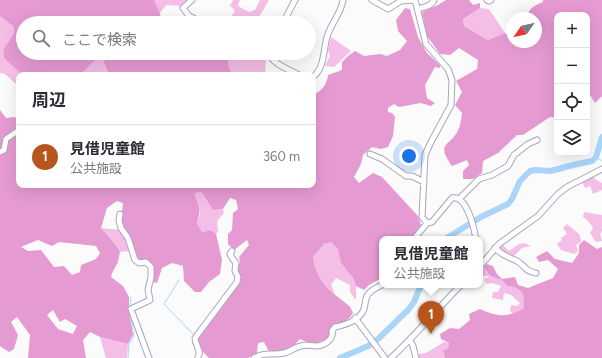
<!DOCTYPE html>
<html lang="ja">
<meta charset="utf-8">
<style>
body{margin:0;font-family:Figtree,"Noto Sans JP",sans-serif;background:#f2f2f3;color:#2b2b33}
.controls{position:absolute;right:12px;top:12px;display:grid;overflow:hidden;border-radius:8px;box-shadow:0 4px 16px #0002}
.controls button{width:36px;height:36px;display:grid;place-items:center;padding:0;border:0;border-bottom:1px solid #e1e1e2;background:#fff;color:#2b2b33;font:20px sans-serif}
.compass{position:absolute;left:506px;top:12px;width:36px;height:36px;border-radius:50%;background:#fff;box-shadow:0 4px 16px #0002;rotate:236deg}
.you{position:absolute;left:409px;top:156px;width:14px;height:14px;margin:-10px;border:3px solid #fff;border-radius:50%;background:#1a73e8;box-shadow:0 0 0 6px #1a73e833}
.badge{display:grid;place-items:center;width:26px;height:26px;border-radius:50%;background:#b8551d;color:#fff;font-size:13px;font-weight:700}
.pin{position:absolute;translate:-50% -33px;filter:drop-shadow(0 1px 2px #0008)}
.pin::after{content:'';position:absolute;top:21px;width:14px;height:12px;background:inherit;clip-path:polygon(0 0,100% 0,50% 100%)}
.popup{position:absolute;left:379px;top:236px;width:104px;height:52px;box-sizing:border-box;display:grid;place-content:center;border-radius:8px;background:#fff;filter:drop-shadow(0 1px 3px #0005);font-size:13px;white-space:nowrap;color:#7c7c81}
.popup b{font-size:15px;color:#2b2b33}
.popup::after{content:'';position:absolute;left:50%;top:100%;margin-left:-8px;border:8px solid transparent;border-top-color:#fff}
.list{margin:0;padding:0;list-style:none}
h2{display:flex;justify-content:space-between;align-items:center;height:52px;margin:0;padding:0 16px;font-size:17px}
h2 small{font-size:13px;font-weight:400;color:#7c7c81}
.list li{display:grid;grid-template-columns:26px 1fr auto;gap:12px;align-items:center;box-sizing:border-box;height:64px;padding:0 16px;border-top:1px solid #e1e1e2}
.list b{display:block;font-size:15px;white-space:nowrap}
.list p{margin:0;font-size:13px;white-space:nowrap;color:#7c7c81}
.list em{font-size:13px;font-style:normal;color:#7c7c81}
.icon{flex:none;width:22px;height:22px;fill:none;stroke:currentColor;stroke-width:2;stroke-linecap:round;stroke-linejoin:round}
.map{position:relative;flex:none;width:602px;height:358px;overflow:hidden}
.search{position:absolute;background:#fff;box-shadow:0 4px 16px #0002;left:16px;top:16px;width:300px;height:44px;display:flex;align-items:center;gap:10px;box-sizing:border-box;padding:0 14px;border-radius:22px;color:#7c7c81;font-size:15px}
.panel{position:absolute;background:#fff;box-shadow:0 4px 16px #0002;left:16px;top:72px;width:300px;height:116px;border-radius:8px}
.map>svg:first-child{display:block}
</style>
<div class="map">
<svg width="602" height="358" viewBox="0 0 602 358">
<rect width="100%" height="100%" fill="#fbfbfb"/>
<path fill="#f5bee6" d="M154,0H189L181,6L166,5L160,13Z
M233,0H240L238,6L249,12L255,10L260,0H269L261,14L254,21L244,16L239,23H228L235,10L230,6Z
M480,8L489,9L505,33L488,40L464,26L463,19Z
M0,16L14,27V33L3,50L4,58L22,75H19V87L5,74L0,73Z
M331,37L351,51L334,67L325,66L330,56L328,50Z
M227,53H256L266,60L265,75H233L229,67Z
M96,58L103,60L109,75H84L83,72Z
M593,175L595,179L602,183V190L593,194L590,186L585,188L582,181Z
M198,192L202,193L213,210L223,209L224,213L217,221L218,232L216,234L211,230L202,232L197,223L200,214L194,194Z
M584,212L602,215V231L600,234L602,241L596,242L590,233L593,227L587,220L583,217Z
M567,224L580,235L581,242L576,245L578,251L574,254L561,250L557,244L562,240L561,238L567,234L563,228Z
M101,228L121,230L127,238L131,251L120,252L116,245Z
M331,242L339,249L341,263L353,278L356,286V300L350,292V285L336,278L331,285L335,294C321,282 316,275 313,257L324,244Z
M524,243L531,246L522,248L512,258L498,249L502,244L509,251L519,244Z
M484,267L490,276L503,280L507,286L515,287L523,293L524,308L513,314L510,311L511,305L517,306L520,303L511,295L504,293L503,300L492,298L493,292H498L501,286L492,283L487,284L484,280L489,276H482L480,273Z
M100,337L128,344L127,358H106Z
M444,342L449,343L448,348L443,351L445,358H417V354L426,353Z"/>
<path fill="#e59ad2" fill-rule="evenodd" d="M0,0H154L160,13L161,23H23V53H227L229,67L233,75H109L103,60L97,58L83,72L84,75H22L4,58L3,50L14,33V27L0,16Z
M446,0H469L473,5L480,3V8L463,19L464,26L488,40L505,33L512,38V42H536V18H528C527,8 536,5 543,2V0H602V96L595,103L587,90V15H557V118L550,117L523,135H517L498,153L483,161L482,173L473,179H463V171L469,165L467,160L452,166C434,141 452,147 459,128C461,124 461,118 462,113L455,105L462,92L456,81L477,69L478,60L459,48L450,55L440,54L427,36L422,12L438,5Z
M405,8L410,9L418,37L427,53L440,65V68L435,67L425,85L427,98L435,103L431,106L421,103L399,107L394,104L388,108V112L392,113L395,117L393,136L388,147L381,149L372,147L363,155L361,164L354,177L359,183L373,173L382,177L418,216L421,225L410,239H382V278L369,285L364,290L356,286L353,278L341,263L338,249L331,242L324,244L313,257C316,278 326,288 343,301C349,306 350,305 353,313C348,321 341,324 333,327L330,337C318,343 313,346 300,339C290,351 284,353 269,352L264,342L258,343L257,353L248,358H209L203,352L197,340L238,284L240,276L237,269L240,262L239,257L249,245L247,240L234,250L228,244V234L232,230L233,213L238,209L236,200L230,198L223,209L213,210L202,193L198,192L194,194C199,206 201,210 197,223L202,232L211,230L216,234L222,260L220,274L209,282L201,292H195L184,281L183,266L172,263L162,268L157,283L153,282C154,269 156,257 138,260L121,221L123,203L117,201L107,208L101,228L116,245L120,252L118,262L112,273L111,277L123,286L129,297V309L133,335L128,344L100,337L90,332L83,340L86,358H28L30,335L17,317L11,322L18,335L14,349L9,352L0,346V110L6,118L14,117L19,119V185H313V95C322,91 327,84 328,75L342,70V62L348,56L355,51L364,56L380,54L387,56L400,50L407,41L398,31L396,20ZM38,240L52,246L59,242L96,246L100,253L96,259L81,265L80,272L72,275L64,266L54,267L41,250L28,251L21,247ZM53,310L60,322L65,319L77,326L73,334L58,329L47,315Z
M584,240L597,249L602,247V358H445L443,351L448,348L449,343L441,339L440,334L450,328L459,329L470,320L469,314L480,309C498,317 507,318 524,308L523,293L515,287L507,286L502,280L490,276L484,267L487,264L493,266L497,274L502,279L515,277L518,285L528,288L553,278L558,269L548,260L539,262L536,257L547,251L555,259L572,263L579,253V245Z"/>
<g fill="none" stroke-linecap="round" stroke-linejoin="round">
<path stroke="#aad5f9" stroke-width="1" d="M596,157L602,161
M179,280L164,304L194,335
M130,306L131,297
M128,358L129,344L134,336L131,317"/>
<path stroke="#aad5f9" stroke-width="6" d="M445,239L481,217L508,204L512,199L520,181L530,171L535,170L551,171L573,165L592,161L596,157L602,137
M340,358L368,346L378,339L408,310L414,302L421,285"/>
<g stroke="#a8a5be" stroke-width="7">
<path id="minor" d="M192,0L183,8L189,16L203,23
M372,0L388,9L401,1L414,0
M415,0L426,44L448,69L452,80L451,105L431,142L425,155L422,217L427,223L432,222L452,198C467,195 474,228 476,239
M487,0L489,1L491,0
M418,9C424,7 432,6 434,0
M283,23L295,0
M269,53C272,64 290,70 299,75
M313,77C325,67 323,51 327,37C331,23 341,14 343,0
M0,152L4,150L6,139L19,130
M370,154L382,159L406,176H412L424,182
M459,199L479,179L492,175L508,166L514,155L528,144L537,140
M120,214L119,221L121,228L128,238L135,260L139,263L146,262L151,267V277L148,290L150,300L131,309L149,358
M414,239L427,223
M495,248C502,256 509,257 517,261C526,266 524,271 536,273
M480,266L499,244L538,216L558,194L567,187L602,169
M355,318L385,358
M410,340L413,346L416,358
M198,357C202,350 195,346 195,338L237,282L238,277L235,271L236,263L232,258L230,254L232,251
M254,358C266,351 272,356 284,353C290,352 295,347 301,346C306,344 311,346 316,346C324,346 334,339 332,331L335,327C345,325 360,320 364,309C365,306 365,302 366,299C367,292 375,288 382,285
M391,358C416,335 437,309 461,285"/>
</g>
<use href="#minor" stroke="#fff" stroke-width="5"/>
</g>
</svg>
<div class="controls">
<button>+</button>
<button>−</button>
<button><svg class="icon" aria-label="locate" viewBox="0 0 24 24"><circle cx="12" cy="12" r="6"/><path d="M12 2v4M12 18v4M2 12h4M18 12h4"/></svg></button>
<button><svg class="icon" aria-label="layers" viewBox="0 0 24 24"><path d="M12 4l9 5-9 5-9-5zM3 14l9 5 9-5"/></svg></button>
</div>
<svg class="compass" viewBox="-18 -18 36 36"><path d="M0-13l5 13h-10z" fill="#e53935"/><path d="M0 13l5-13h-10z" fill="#7c7c81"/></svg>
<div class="you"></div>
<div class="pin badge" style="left:431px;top:334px">1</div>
<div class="popup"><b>見借児童館</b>公共施設</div>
<div class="search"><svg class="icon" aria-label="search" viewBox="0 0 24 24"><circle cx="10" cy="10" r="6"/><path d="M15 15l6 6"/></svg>ここで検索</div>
<section class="panel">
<h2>周辺<small></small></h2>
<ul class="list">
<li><span class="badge">1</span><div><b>見借児童館</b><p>公共施設</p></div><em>360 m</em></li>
</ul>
</section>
</div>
